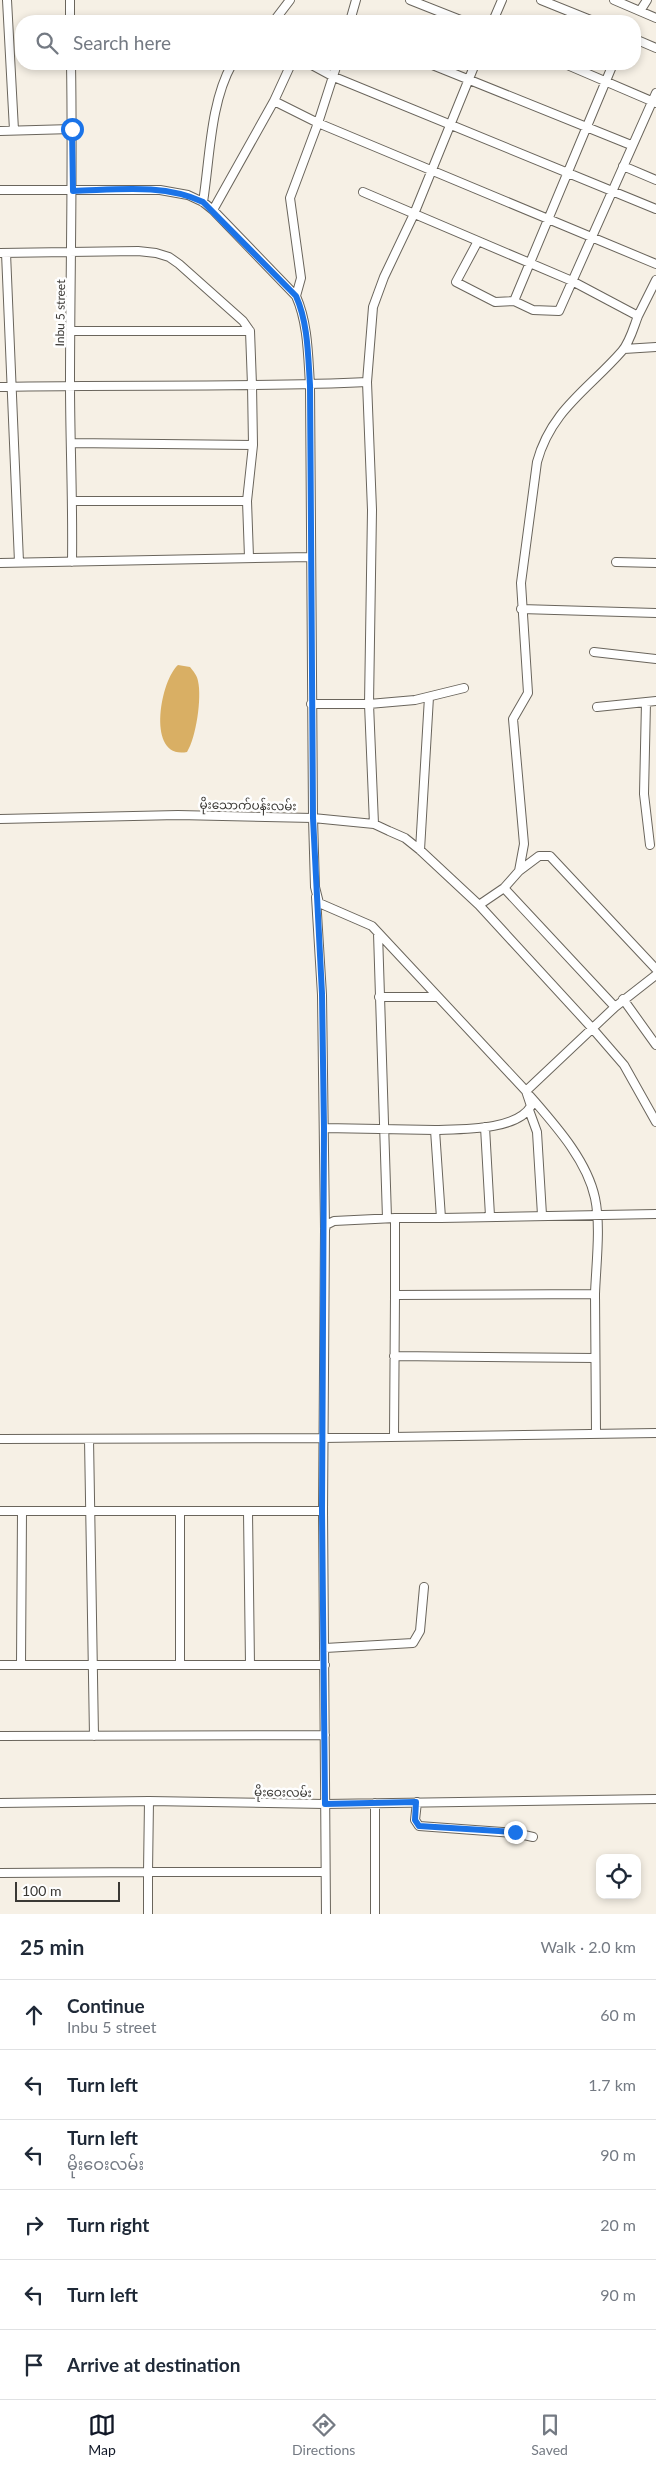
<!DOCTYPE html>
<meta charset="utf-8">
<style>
body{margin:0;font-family:Lato,"Noto Sans Myanmar",sans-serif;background:#f6f6f7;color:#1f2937}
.controls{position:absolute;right:15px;bottom:15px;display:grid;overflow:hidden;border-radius:10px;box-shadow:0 2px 8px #0003}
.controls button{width:45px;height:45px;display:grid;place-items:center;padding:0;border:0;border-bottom:1px solid #e0e1e3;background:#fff;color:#1f2937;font:25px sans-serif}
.scale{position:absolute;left:15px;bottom:12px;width:105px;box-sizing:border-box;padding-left:5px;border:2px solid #3a3834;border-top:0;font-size:14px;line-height:18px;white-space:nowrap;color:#3a3834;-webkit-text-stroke:4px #fefefe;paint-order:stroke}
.stop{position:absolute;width:15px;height:15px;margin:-11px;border:4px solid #1a73e8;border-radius:50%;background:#fff}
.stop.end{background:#1a73e8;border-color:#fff;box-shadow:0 1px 5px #0008}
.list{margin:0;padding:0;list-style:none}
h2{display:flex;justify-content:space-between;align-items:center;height:65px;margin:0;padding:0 20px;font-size:21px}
h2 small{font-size:16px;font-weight:400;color:#747a83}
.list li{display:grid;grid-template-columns:32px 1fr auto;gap:15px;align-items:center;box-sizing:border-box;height:70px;padding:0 20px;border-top:1px solid #e0e1e3}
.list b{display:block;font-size:19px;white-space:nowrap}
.list p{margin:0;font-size:16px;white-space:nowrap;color:#747a83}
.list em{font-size:16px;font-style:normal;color:#747a83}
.icon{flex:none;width:28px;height:28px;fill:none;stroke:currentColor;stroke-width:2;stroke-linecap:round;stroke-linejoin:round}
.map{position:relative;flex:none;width:656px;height:1914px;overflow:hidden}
.search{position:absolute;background:#fff;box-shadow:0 2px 8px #0003;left:15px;right:15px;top:15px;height:55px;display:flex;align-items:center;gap:12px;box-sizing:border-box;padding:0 18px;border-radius:20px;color:#747a83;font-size:19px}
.sheet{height:485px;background:#fff}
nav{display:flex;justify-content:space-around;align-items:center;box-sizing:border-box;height:70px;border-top:1px solid #e0e1e3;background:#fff;font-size:14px;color:#747a83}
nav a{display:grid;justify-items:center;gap:2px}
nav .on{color:#111827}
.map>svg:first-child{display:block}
</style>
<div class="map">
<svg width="656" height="1914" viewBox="0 0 656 1914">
<rect width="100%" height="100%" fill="#f6f0e5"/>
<path fill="#d9af64" d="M178,665L190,667C193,671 197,675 198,681C202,698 196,738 187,752C146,760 160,681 178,665Z"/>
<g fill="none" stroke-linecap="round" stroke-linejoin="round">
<g stroke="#6a655c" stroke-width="10">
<path id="minor" d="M7,0L14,130
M70,0V21
M410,0L463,21
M541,0L593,21
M614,0L656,18
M640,11L647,0
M274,21L290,0
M350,21L356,0
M493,21L502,0
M635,39L656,48
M71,64C73,170 70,277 70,383C70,443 73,502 72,562
M310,64L334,77L656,209
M430,64L631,145
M565,64L656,103
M274,101L291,64
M0,131L72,129
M623,166L656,180
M0,190H160L188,195L203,202L213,210L296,296C308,323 308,355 310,385L313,818L315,887L319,903L372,926L526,1091L615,1007L656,975
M363,192L572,281L638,316L656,280
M203,202C210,158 210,103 232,64
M213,210L274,101L318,123L656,264
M478,241L456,282L495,302L514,301L533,310L559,311L656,93
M0,253L138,251L156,253L169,257L179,264L243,321L250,331L252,385L253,445L247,501L249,557
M6,253L19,562
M296,296L301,278L290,198L318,123L337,64
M514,301L613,64
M70,331H250
M624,349L656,347
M0,387C122,384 245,388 367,382
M71,443L253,445
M73,501H247
M616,562L656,563
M0,563L311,557
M521,609L656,613
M594,652L656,659
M646,702L644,794L650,845
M311,704H369L372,510L367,382L373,307L384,277L414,214L475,64
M597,707L656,701
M0,819L178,815L313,818L374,824L389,831L405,838L420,850L479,905L592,1028L624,1065L656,1122
M374,824L369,704L415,700L464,688
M420,850L429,697
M519,871L539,856H550L656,969
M504,888L615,1007
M316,897L322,995L325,1228
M479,905L504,888L519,871L524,844L513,719L528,693L521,583L537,462C551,410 589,389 622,351C630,342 634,326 638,316
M378,933L387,1218
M379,997H438
M623,999L656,1045
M530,1096C555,1125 587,1160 595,1198C601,1226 596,1265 595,1294
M529,1110L537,1132L542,1215
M485,1127L490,1216
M324,1128L435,1130
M441,1218L656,1214
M395,1295V1218H441L435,1130C460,1129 517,1131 531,1106L526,1091
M394,1356L595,1358
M394,1436L395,1295L595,1294L596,1433
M0,1439L323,1438L656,1433
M89,1439L94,1736
M0,1511H323
M248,1512L250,1665
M325,1648L413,1643L420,1631L424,1587
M0,1665H325
M21,1665L22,1512
M180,1665V1513
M0,1736L325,1735
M417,1802L415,1820L419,1826L515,1833L533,1837
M0,1803L149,1801L325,1804L656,1799
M0,1873L148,1872L149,1801
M148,1914V1872H325
M326,1914L323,1511L325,1230L326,1225L334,1221L395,1218
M375,1914V1803"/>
</g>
<use href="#minor" stroke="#fff" stroke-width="8"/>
</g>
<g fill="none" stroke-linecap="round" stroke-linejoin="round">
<path stroke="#1a73e8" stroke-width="6" d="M72,129L73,191C115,190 163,183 203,202L296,296C308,323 308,355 310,385L313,818L322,994L324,1128L322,1511L325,1804L416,1802L415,1820L419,1826L515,1832"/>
</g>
<g text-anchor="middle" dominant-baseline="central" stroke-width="5" stroke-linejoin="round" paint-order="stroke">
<g font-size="12" fill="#3a3834" stroke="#fefefe">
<text transform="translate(60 313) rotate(-89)">Inbu 5 street</text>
<text transform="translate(248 805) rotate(1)">မိုးသောက်ပန်းလမ်း</text>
<text transform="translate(283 1792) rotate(1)">မိုးဝေးလမ်း</text>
</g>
</g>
</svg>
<div class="controls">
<button><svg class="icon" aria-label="locate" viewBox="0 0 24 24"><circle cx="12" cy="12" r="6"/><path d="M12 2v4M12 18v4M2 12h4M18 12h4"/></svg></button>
</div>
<div class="scale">100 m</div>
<div class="stop" style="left:72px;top:129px"></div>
<div class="stop end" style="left:515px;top:1832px"></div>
<div class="search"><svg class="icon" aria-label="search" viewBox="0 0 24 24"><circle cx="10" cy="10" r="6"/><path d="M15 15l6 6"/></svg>Search here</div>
</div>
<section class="sheet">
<h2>25 min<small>Walk · 2.0 km</small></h2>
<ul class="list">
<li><svg class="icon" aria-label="ahead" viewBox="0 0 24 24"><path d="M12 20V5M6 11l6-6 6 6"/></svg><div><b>Continue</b><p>Inbu 5 street</p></div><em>60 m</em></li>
<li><svg class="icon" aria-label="left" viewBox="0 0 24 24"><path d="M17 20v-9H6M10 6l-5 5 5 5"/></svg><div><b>Turn left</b></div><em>1.7 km</em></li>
<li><svg class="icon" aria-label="left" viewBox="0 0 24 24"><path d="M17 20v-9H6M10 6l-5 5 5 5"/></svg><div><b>Turn left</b><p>မိုးဝေးလမ်း</p></div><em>90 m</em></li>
<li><svg class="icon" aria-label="right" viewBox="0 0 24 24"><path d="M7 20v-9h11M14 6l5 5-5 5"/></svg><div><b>Turn right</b></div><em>20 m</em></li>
<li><svg class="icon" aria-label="left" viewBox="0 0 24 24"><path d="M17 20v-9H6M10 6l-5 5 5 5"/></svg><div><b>Turn left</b></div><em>90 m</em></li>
<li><svg class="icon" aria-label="arrive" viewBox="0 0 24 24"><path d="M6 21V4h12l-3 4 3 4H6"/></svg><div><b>Arrive at destination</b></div></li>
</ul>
</section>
<nav>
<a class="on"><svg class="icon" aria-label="map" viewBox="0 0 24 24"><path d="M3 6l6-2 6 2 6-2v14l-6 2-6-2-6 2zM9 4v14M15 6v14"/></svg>Map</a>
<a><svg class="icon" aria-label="directions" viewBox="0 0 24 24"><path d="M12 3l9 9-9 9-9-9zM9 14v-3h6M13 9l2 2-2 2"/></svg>Directions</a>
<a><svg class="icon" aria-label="saved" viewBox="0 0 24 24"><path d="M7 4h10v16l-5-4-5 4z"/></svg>Saved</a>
</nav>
